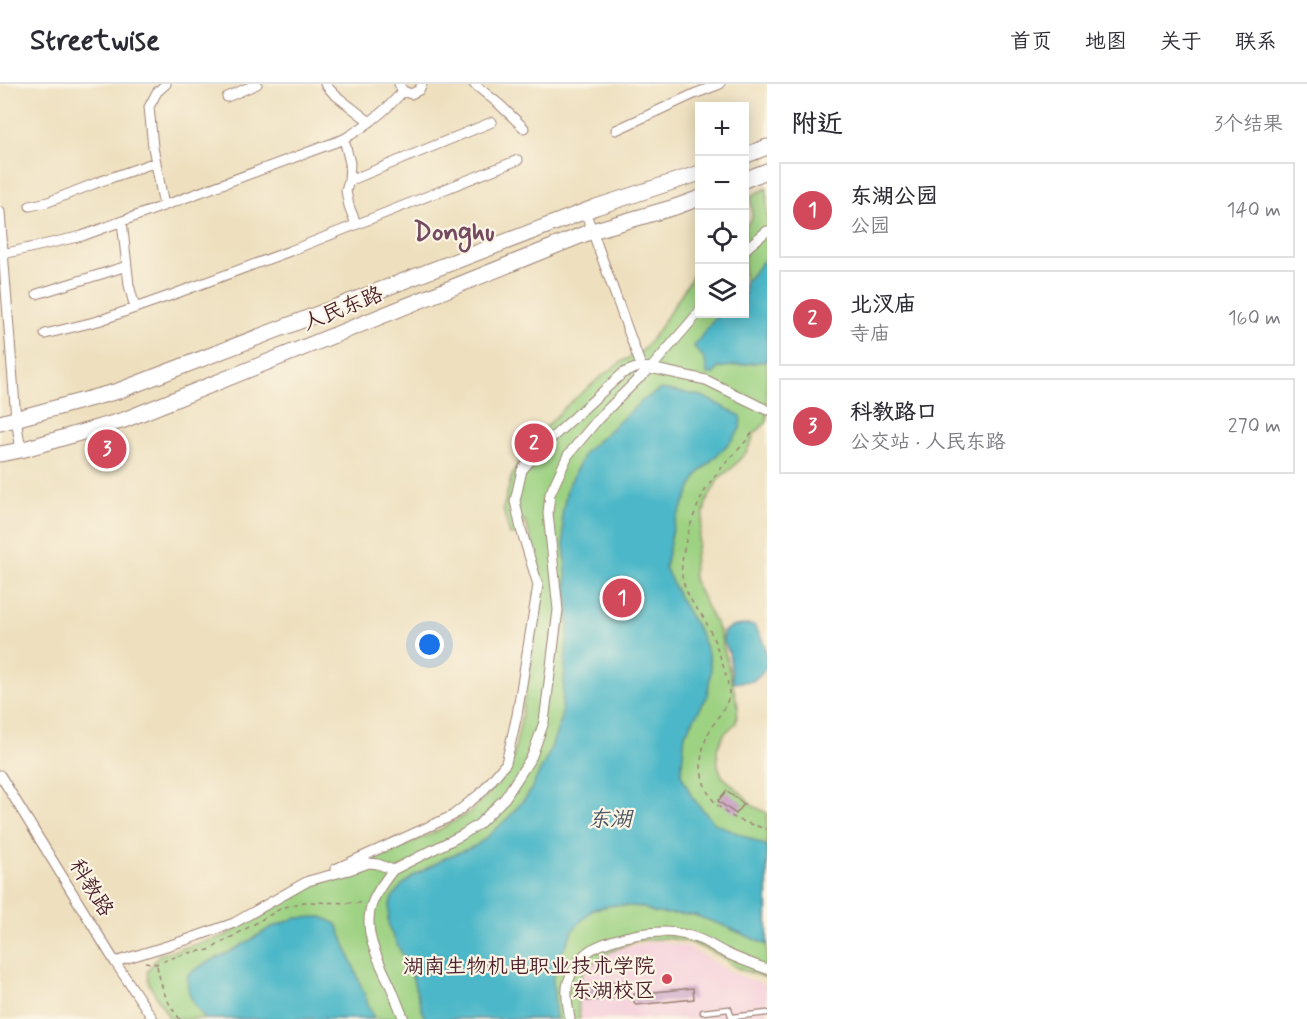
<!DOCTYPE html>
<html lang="zh">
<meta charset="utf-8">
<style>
body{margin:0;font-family:Mynerve,"LXGW WenKai TC",sans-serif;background:#f2f2f3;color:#2b2b33}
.controls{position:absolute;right:18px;top:18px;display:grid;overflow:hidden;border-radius:0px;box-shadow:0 3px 15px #0003}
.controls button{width:54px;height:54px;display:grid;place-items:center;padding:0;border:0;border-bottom:2px solid #e1e1e2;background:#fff;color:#2b2b33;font:30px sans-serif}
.you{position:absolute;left:430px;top:561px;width:21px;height:21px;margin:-15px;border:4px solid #fff;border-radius:50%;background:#1a73e8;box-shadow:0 0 0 9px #1a73e833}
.badge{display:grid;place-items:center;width:39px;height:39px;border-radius:50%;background:#d1495b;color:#fff;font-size:20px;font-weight:700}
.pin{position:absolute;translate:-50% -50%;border:3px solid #fff;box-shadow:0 2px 6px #0006}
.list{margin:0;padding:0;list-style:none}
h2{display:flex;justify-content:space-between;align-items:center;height:78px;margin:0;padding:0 24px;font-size:26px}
h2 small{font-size:20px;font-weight:400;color:#7c7c81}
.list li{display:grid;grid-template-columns:39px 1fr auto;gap:18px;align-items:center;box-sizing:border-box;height:96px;margin:0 12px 12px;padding:0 12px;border:2px solid #e1e1e2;border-radius:0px}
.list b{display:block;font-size:22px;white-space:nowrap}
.list p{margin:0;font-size:20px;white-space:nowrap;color:#7c7c81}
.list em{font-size:20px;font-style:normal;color:#7c7c81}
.icon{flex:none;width:33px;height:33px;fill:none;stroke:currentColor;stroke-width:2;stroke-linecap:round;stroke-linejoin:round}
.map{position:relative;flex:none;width:767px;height:935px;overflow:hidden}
header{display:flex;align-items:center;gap:36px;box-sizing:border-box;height:84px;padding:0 30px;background:#fff;border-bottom:2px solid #e1e1e2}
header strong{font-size:28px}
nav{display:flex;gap:33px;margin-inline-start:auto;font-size:21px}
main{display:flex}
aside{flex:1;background:#fff}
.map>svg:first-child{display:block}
</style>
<header>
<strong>Streetwise</strong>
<nav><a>首页</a><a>地图</a><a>关于</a><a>联系</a></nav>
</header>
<main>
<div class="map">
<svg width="767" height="935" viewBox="0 0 767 935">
<rect width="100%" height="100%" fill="#fcf5e5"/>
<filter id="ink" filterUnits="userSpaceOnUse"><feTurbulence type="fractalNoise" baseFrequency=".0167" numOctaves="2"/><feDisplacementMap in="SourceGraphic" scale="12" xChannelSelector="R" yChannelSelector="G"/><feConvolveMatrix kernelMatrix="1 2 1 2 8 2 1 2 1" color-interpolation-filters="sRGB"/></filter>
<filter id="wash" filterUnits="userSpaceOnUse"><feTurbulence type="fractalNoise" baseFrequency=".008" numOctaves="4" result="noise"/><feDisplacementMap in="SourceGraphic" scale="24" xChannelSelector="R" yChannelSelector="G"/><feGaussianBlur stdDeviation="1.35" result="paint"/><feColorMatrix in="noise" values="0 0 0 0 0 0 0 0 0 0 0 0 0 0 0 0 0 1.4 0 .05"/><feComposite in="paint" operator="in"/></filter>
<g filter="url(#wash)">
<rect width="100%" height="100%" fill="#eee0bf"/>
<path fill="#f5cfdc" d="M656,857L686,862L735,890L767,901V935H577L584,882L620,864Z"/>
<path fill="#9ed283" stroke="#747857" stroke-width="1.5" d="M767,104V338L755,349L747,367L731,385L719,394L706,419L694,479L693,495L720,549L738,622L736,639L724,650L717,665L718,681L722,692L741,709L753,722L767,729V894L737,884L717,870L689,858L668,854L634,857L606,870L585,885L576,903L580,935H170L149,900L147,888L159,871L225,852L271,824L349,783L392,768L437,747L471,728L497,700L513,674L521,635L542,502L537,475L525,436L518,450L510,451L503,425L511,394L520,374L531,359L565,323L603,291L623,277L642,267L657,248L699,182L700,230H744L745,143L752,134L751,112Z"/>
<path fill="#4cb7c8" stroke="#4b6b7a" stroke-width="1.5" d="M767,173V277L718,284L714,290H707C707,284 706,278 702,272C699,268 696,267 694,262L718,230H744L745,198Z
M661,305L702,312L741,332L740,345L732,356L698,390L674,440L665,483L679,513L700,549L709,572L711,587L707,613L685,650L681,690L692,713L714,739L767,762V861L722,841L694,831L655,829L642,823L615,821L593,825L573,846L555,884L553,897L556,935H425L410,886L389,844L388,837L389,824L392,814L401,802L415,791L447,773L475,762L487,753L509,733L528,711L549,669L561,636L569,529L562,431L567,405L585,368L643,316Z
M745,541H754C764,556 767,566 767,584L753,597L733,599L729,568L723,556V548L733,542Z
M322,833L337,840L374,935H205C193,919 185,910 188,890L206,879L232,867L270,844L296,834Z"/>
<g id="blocks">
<path fill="#c399c2" d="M726,707L744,720L736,730L718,717Z
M626,897L628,912L585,917L584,901Z
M693,904L694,915L636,921L634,918V910Z"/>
</g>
</g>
<g filter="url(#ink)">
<use href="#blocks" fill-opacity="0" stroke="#9c8075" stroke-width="1.5"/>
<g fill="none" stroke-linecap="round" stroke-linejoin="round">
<g stroke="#9c8075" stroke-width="7">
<path id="lane" d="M703,928L729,925L732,935
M732,933L767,929"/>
</g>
<g stroke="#9c8075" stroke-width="11">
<path id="street" d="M325,0L334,10L370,38
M399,0L403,7L411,10L419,6L422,0
M474,0L499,20L524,44
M227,13L257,0
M616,46L694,10L720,0
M344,55L350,79L349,97L346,107L349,122L356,140
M349,97L492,38
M30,122L48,118L96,99L156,78
M164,122L153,63L149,23L157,8L166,0
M585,127L641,282
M0,128L16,335L21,366
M122,137L129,201L135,224
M744,167L749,162L767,147
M3,170L82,152L344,55C366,42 386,27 403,7
M37,210L127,182
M45,250L98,237L169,212L290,167L518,76
M0,691L115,878L153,935
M335,785L452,732L482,708L506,679L517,631L538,501L521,445L515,417L522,386L544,361L623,289L641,282L706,296L767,326
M393,786C385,796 378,805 373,817C361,846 378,875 390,901C395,912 399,924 404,935
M115,878L186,856L234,839L308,797L349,786L369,779L378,780L393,786L462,751L479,740L505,714L532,672L544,638L558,526L548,429L550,410L568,371L599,334L636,297L651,284L700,227
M570,935C568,924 565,909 568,898C572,886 581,871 592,865C615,853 656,844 682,850C699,853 709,860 724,868C738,875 752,880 767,885"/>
</g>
<g stroke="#9c8075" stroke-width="17">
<path id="primary" d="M744,72L767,63
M744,96L767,87
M0,339L118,307L596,123L700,89
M0,370L21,366L124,336L592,147L675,123L700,114"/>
</g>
<path stroke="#9c8075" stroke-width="1.5" stroke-dasharray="4.5 4.5" stroke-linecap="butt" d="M752,349C740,366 723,380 711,397C696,418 679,468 682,492C684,504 690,516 697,525C701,530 705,535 707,540C715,557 729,593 729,610C729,620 715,636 710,646C695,675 698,707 725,728C737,737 753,741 767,745
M145,878L156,880L172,874L193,868L209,866L282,824L304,818L363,819
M157,882C161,902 166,919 180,935"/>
<use href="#lane" stroke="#fff" stroke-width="4.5"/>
<use href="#street" stroke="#fff" stroke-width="9"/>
<use href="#primary" stroke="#fff" stroke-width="15"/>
</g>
</g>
<circle fill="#d1495b" stroke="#fcf5e5" stroke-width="2" cx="667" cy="895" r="6"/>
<g text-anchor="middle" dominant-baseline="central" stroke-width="4.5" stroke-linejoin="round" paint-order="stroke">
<g font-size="21" fill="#4a1f2b" stroke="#fcf5e5">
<text transform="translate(343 225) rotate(-22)">人民东路</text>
<text transform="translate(91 804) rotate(58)">科教路</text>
</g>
<g font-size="21" fill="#4a1f2b" stroke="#fcf5e5" text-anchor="end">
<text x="655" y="883">湖南生物机电职业技术学院<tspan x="655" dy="24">东湖校区</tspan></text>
</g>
<g font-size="22" font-style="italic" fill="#4b5462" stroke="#fcf5e5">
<text x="610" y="736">东湖</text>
</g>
<g font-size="27" font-weight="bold" fill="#744a60" stroke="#fcf5e5">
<text x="454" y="148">Donghu</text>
</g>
</g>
</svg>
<div class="controls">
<button>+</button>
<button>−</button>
<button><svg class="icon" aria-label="locate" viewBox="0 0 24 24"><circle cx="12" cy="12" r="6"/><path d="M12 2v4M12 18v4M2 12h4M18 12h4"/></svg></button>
<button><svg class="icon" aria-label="layers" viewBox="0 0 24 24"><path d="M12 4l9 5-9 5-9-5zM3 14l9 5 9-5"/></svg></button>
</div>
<div class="you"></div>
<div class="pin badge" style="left:622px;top:514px">1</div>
<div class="pin badge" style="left:534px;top:359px">2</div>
<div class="pin badge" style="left:107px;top:365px">3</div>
</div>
<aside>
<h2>附近<small>3个结果</small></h2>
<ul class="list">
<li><span class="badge">1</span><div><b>东湖公园</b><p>公园</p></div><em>140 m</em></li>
<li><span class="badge">2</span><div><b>北汊庙</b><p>寺庙</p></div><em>160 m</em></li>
<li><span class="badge">3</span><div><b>科教路口</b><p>公交站 · 人民东路</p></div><em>270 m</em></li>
</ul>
</aside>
</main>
